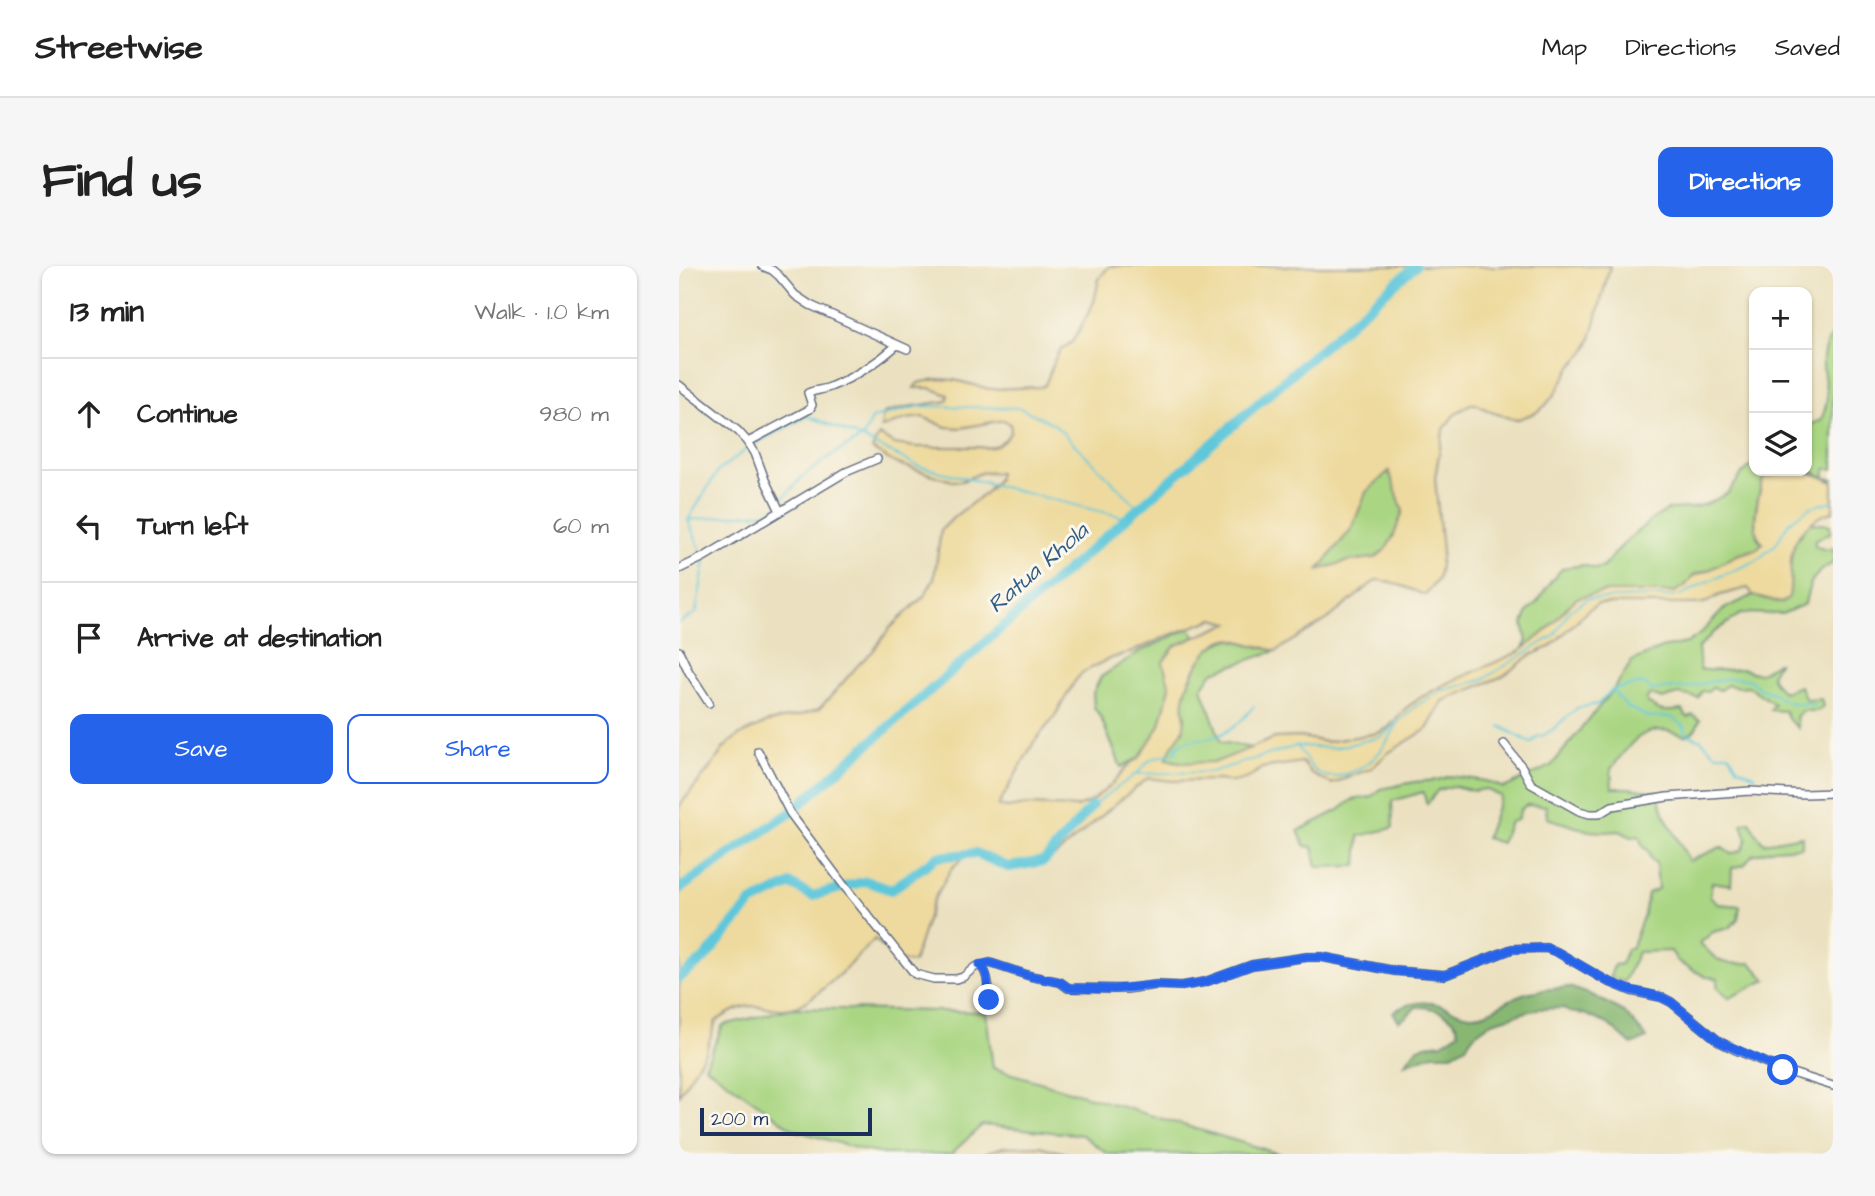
<!DOCTYPE html>
<meta charset="utf-8">
<style>
body{margin:0;font-family:"Architects Daughter",sans-serif;background:#f6f6f6;color:#222}
.controls{position:absolute;right:21px;top:21px;display:grid;overflow:hidden;border-radius:14px;box-shadow:0 2px 5px #0004}
.controls button{width:63px;height:63px;display:grid;place-items:center;padding:0;border:0;border-bottom:2px solid #e0e0e0;background:#fff;color:#222;font:35px sans-serif}
.scale{position:absolute;left:21px;bottom:18px;width:172px;box-sizing:border-box;padding-left:7px;border:4px solid #1b2f5e;border-top:0;font-size:19px;line-height:24px;white-space:nowrap;color:#1b2f5e;-webkit-text-stroke:5px #fbf7ec;paint-order:stroke}
.stop{position:absolute;width:21px;height:21px;margin:-16px;border:5px solid #2563eb;border-radius:50%;background:#fff}
.stop.end{background:#2563eb;border-color:#fff;box-shadow:0 2px 7px #0008}
.list{margin:0;padding:0;list-style:none}
h2{display:flex;justify-content:space-between;align-items:center;height:91px;margin:0;padding:0 28px;font-size:30px}
h2 small{font-size:23px;font-weight:400;color:#767676}
.list li{display:grid;grid-template-columns:46px 1fr auto;gap:21px;align-items:center;box-sizing:border-box;height:112px;padding:0 28px;border-top:2px solid #e0e0e0}
.list b{display:block;font-size:26px;white-space:nowrap}
.list em{font-size:23px;font-style:normal;color:#767676}
.actions{display:flex;gap:14px;padding:21px 28px}
.actions a{flex:1;padding:16px 0;border:2px solid #2563eb;border-radius:14px;text-align:center;font-size:24px;color:#2563eb}
.actions .main{background:#2563eb;color:#fff}
.icon{flex:none;width:38px;height:38px;fill:none;stroke:currentColor;stroke-width:2;stroke-linecap:round;stroke-linejoin:round}
.map{position:relative;flex:none;width:1154px;height:888px;overflow:hidden;border-radius:14px}
header{display:flex;align-items:center;gap:42px;box-sizing:border-box;height:98px;padding:0 35px;background:#fff;border-bottom:2px solid #e0e0e0}
header strong{font-size:33px}
nav{display:flex;gap:38px;margin-inline-start:auto;font-size:24px}
.intro{display:flex;align-items:center;justify-content:space-between;box-sizing:border-box;height:168px;padding:0 42px}
h1{margin:0;font-size:49px}
.button{padding:18px 32px;border-radius:14px;background:#2563eb;color:#fff;font-size:24px;font-weight:700}
main{display:flex;gap:42px;padding:0 42px}
aside{flex:1;background:#fff;border-radius:14px;box-shadow:0 2px 5px #0004}
.map>svg:first-child{display:block}
</style>
<header>
<strong>Streetwise</strong>
<nav><a>Map</a><a>Directions</a><a>Saved</a></nav>
</header>
<div class="intro"><h1>Find us</h1><a class="button">Directions</a></div>
<main>
<aside>
<h2>13 min<small>Walk · 1.0 km</small></h2>
<ul class="list">
<li><svg class="icon" aria-label="ahead" viewBox="0 0 24 24"><path d="M12 20V5M6 11l6-6 6 6"/></svg><div><b>Continue</b></div><em>980 m</em></li>
<li><svg class="icon" aria-label="left" viewBox="0 0 24 24"><path d="M17 20v-9H6M10 6l-5 5 5 5"/></svg><div><b>Turn left</b></div><em>60 m</em></li>
<li><svg class="icon" aria-label="arrive" viewBox="0 0 24 24"><path d="M6 21V4h12l-3 4 3 4H6"/></svg><div><b>Arrive at destination</b></div></li>
</ul>
<div class="actions"><a class="main">Save</a><a>Share</a></div>
</aside>
<div class="map">
<svg width="1154" height="888" viewBox="0 0 1154 888">
<rect width="100%" height="100%" fill="#fbf7ec"/>
<filter id="ink" filterUnits="userSpaceOnUse"><feTurbulence type="fractalNoise" baseFrequency=".0143" numOctaves="2"/><feDisplacementMap in="SourceGraphic" scale="14" xChannelSelector="R" yChannelSelector="G"/><feConvolveMatrix kernelMatrix="1 2 1 2 8 2 1 2 1" color-interpolation-filters="sRGB"/></filter>
<filter id="wash" filterUnits="userSpaceOnUse"><feTurbulence type="fractalNoise" baseFrequency=".00686" numOctaves="4" result="noise"/><feDisplacementMap in="SourceGraphic" scale="28" xChannelSelector="R" yChannelSelector="G"/><feGaussianBlur stdDeviation="1.57" result="paint"/><feColorMatrix in="noise" values="0 0 0 0 0 0 0 0 0 0 0 0 0 0 0 0 0 1.4 0 .05"/><feComposite in="paint" operator="in"/></filter>
<g filter="url(#wash)">
<rect width="100%" height="100%" fill="#ebe1c0"/>
<path fill="#aad683" stroke="#628270" stroke-width="2" d="M1154,67V203H1146V212L1154,213V216L1135,206L1125,205H1128V160L1142,154C1145,147 1148,139 1148,132C1146,106 1137,90 1154,67Z
M1075,197V205H1110L1084,213C1079,231 1071,257 1080,275L1084,276L1078,283L1058,289L1032,303L1014,309L1007,319L996,326H925L888,341L870,362L842,385L848,375L844,357L849,345L860,334L872,315L884,302L905,299L916,303L924,301L948,274L975,252L990,243L1012,242L1030,237L1049,227L1063,208Z
M710,205L724,245L715,269L707,283L696,292L669,295L638,305L673,262L687,226Z
M1130,257L1151,259V267L1136,274V280L1147,284L1154,282V297C1134,308 1130,316 1126,338L1103,348L1063,347L1034,367L1019,382L1021,403C1034,406 1049,403 1062,403C1069,403 1073,408 1079,407C1087,407 1091,398 1099,397L1092,409L1095,416L1104,426L1121,420L1127,434L1142,433L1144,440L1139,445H1123L1117,451L1119,462L1110,454L1106,445L1091,444L1095,438L1069,420L1060,421L1048,419L1041,424L1034,421L1029,426L1023,425L1019,432L1000,428L983,433L971,428L967,434C977,447 988,446 1003,444L1008,451L1014,449L1021,454C1017,463 1015,467 1006,470C967,453 953,475 932,503L933,522H950L978,526L986,550L1010,595L1042,581L1052,588L1063,584L1068,573L1063,558L1071,555L1078,569L1085,577L1123,570V581L1095,583L1073,589L1065,599L1053,602L1052,619L1033,616L1031,630L1039,638L1061,640L1059,653L1050,662L1034,666L1021,677C1042,698 1042,699 1072,697L1087,714L1050,732L1038,721L1039,712L1027,711L999,696L992,685L959,686L945,716L931,711L935,699L942,698L948,683H952L965,648L969,627L979,623L977,597L972,594L969,584L964,581L960,570L952,571L941,565L926,566L910,565L868,552L867,540L848,539L842,543L838,554L831,556L822,577L807,572L822,530L806,523L795,525L774,520L759,524L748,538L744,526L713,535L714,562L680,570L678,600L638,601L634,581L626,580L619,565L660,544L673,534L692,531L702,523L735,516L758,514L772,510L807,515L825,522L872,500L937,420L953,395L982,382L1008,377L1021,368L1045,343L1074,329L1102,337L1113,286L1117,275Z
M511,362L516,371L496,380L484,396L491,421L481,459L460,492L442,501L422,452L415,441L414,427L422,411L460,386Z
M550,373L597,385L534,406L523,422L542,476L572,482C542,497 521,502 488,493L491,480L504,465L506,452L504,436L508,421L514,408L525,388L536,379Z
M114,742L307,746L314,802L601,888H429L403,869L303,859L272,888H204L183,884L115,864L26,800L44,759Z"/>
<path fill="#87b771" stroke="#517368" stroke-width="2" d="M890,721L913,729L945,746L968,772L953,779L929,758L905,748L890,746L884,742L858,743L813,756L795,769L787,780L773,788H754L726,798L736,784L746,779L763,777L780,766C776,748 754,740 737,741L727,751L720,755L714,746C727,737 745,734 761,739C772,742 780,748 792,749C812,750 828,732 847,727C860,724 876,723 890,721Z"/>
<path fill="#eeda9e" stroke="#84847e" stroke-width="2" fill-rule="evenodd" d="M430,0H931L912,73L906,86L891,102L876,128L866,140L856,147L837,154L812,146L797,138H791L774,150L764,165L756,212L763,285L759,313L746,329C734,324 708,313 697,314L649,353L597,385C587,383 556,372 549,373C527,376 508,413 505,433C503,442 507,450 505,460C502,473 491,476 488,493L501,497L537,496L596,472L622,471L647,476L699,467L709,462L727,442L741,432L765,419L842,385L870,362L888,341L898,332L925,326H996L1007,319L1014,310L1032,303L1058,289L1078,283L1084,277C1069,266 1080,229 1084,212C1115,203 1124,201 1154,216V246C1135,250 1116,267 1113,287C1110,301 1113,317 1110,331L1103,337L1074,329L1069,322L1041,329L1028,336L1020,338H919L909,344L871,381L852,389L824,410L764,435L748,463L709,487L693,502L653,518L634,509L623,496L583,502L569,512L554,516L539,514L493,515L469,512L440,535L377,589L359,599L344,601H329L306,589L297,587L284,592L273,602L254,635L234,697C215,696 207,686 196,673C178,691 138,734 116,741C101,746 87,740 72,740C59,741 48,748 37,755L27,785L0,829V540L35,497L44,483L51,476L61,469L89,456L122,449L140,443L153,429L180,398L194,385L211,362L245,330L255,313L262,264L276,250L308,226L318,214L320,207L304,206L283,215H273L216,197L193,183L200,169L215,178L237,181H299C314,184 325,178 332,165L331,158L325,154L282,162L267,161L244,151L227,153L202,162L204,147L228,141L268,135L269,129L251,122H235L239,117L258,113L275,114L311,123L362,121L366,119L377,91L381,84L393,76L401,63L415,36L420,13ZM710,205L724,245L715,269L707,283L696,292L669,295L639,304L673,262L687,226ZM535,353L550,357L496,380L484,396L491,421L481,459L460,492L452,497L431,520L415,533L406,538L397,541L348,539L328,542L319,540L355,476L374,453L396,415L403,407L427,394L453,386L488,370Z
M361,880L389,888H303L324,881Z"/>
<g fill="none" stroke-linecap="round" stroke-linejoin="round">
<path stroke="#5ec7da" stroke-width="2" d="M74,179L128,150L183,172L239,200L448,252
M99,238L123,211L154,188L183,172L194,152L241,140L341,142L375,158L460,242
M9,254L91,246L95,242
M24,290L9,254L39,205L69,182
M0,357L17,347L26,295
M933,424L948,441L969,451H992L1004,459L1008,468L1022,474L1037,488H1050L1058,501L1076,510
M821,460L852,477L859,470H863L873,464L898,442L919,438L933,424L963,417L973,424L1009,421L1044,413L1061,412L1071,414L1081,423L1095,427L1105,435L1119,438L1127,437L1136,439
M618,480C624,489 630,500 638,506C647,512 655,512 664,509C693,501 705,484 718,458
M459,506L472,493L497,486L498,480C513,471 515,475 530,472C550,468 563,455 575,440
M413,540L457,508L532,506L618,480L655,482L702,471L737,440L762,425L803,414L876,369L890,345L908,333L1001,330L1023,318L1077,295L1097,278L1110,256L1132,241L1154,235"/>
<path stroke="#5ec7da" stroke-width="10" d="M0,623L111,547L736,0
M0,712L25,693L72,637L112,618L133,630L187,615L212,624L258,591L297,587L329,601L365,595L413,540"/>
</g>
</g>
<g filter="url(#ink)">
<g fill="none" stroke-linecap="round" stroke-linejoin="round">
<g stroke="#646d80" stroke-width="10">
<path id="minor" d="M83,0L93,4L100,10L116,29L131,39L228,83
M0,119L59,165L69,176L131,143L133,139L129,127C136,124 144,124 151,121C176,111 198,97 218,79
M69,176L76,187L86,214L101,245
M0,303L25,291L167,206L198,193
M0,385L10,406L30,437
M825,478L843,501L852,518L900,545L911,548H920L933,540L988,531L1071,525L1126,528L1154,527
M79,485L111,547L166,621L236,708L255,713H277L284,711L296,701L311,697L351,710L381,716L389,722L447,723L477,719L503,720L526,716L573,699L628,691H643L716,705L766,709L833,683L867,682L878,686L928,715L952,725L982,731L992,736L1041,776L1057,784L1104,804L1154,820
M301,699C310,708 312,729 308,741"/>
</g>
<use href="#minor" stroke="#fff" stroke-width="7"/>
</g>
</g>
<g fill="none" stroke-linecap="round" stroke-linejoin="round" filter="url(#ink)">
<path stroke="#2563eb" stroke-width="9" d="M310,734C307,722 312,707 300,699L311,697L351,710L381,716L390,722L436,723L477,719L503,720L526,716L573,699L628,691H643L716,705L766,709L833,683L867,682L878,686L928,715L951,724L982,731L992,736L1041,776L1104,804"/>
</g>
<g text-anchor="middle" dominant-baseline="central" stroke-width="6" stroke-linejoin="round" paint-order="stroke">
<g font-size="23" font-style="italic" fill="#2f5d83" stroke="#fbf7ec">
<text transform="translate(359 302) rotate(-41)">Ratua Khola</text>
</g>
</g>
</svg>
<div class="controls">
<button>+</button>
<button>−</button>
<button><svg class="icon" aria-label="layers" viewBox="0 0 24 24"><path d="M12 4l9 5-9 5-9-5zM3 14l9 5 9-5"/></svg></button>
</div>
<div class="scale">200 m</div>
<div class="stop" style="left:1104px;top:804px"></div>
<div class="stop end" style="left:310px;top:734px"></div>
</div>
</main>
